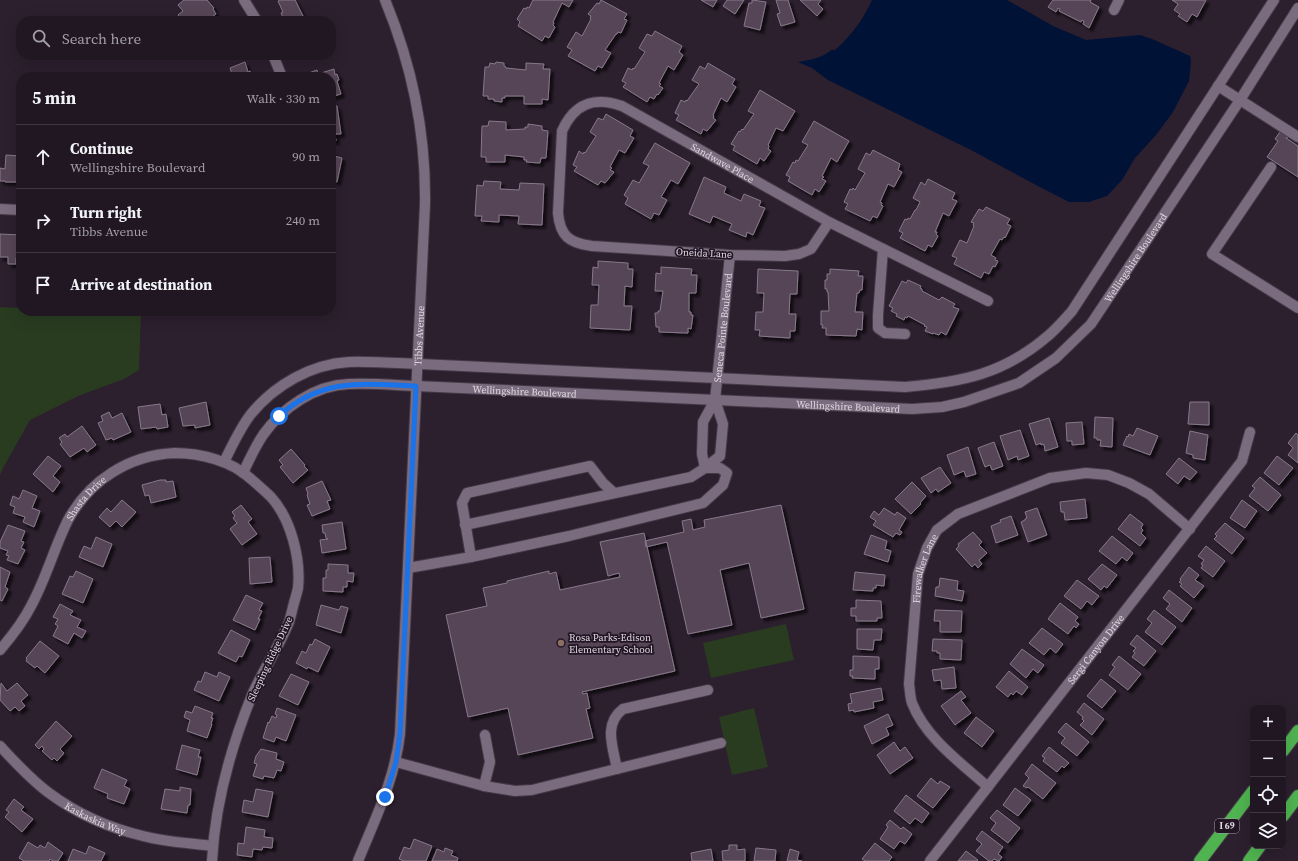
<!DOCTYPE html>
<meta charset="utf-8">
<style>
body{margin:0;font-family:"Source Serif 4",serif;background:#2d242f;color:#f1f3f6}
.controls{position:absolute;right:12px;bottom:12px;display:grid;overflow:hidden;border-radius:8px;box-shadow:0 4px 16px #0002}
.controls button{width:36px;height:36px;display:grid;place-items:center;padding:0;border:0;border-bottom:1px solid #3e3640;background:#211722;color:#f1f3f6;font:20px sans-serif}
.stop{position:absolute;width:12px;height:12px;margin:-9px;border:3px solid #1a73e8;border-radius:50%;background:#fff}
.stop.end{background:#1a73e8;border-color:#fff;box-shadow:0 1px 4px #0008}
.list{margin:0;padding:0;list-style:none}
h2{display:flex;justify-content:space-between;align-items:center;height:52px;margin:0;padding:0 16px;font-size:17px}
h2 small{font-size:13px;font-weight:400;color:#a29fa5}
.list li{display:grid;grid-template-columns:26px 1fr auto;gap:12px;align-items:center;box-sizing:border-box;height:64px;padding:0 16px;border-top:1px solid #3e3640}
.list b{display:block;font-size:15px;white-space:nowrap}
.list p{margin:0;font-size:13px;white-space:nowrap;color:#a29fa5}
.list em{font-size:13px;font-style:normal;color:#a29fa5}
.icon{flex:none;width:22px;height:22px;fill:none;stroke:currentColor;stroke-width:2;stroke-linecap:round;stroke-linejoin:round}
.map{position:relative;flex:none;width:1298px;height:861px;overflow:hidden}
.search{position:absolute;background:#211722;box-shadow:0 4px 16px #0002;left:16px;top:16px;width:320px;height:44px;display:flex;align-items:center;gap:10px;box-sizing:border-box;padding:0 14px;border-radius:16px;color:#a29fa5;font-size:15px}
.panel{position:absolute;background:#211722;box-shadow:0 4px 16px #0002;left:16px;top:72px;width:320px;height:244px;border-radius:16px}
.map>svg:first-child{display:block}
</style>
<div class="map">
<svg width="1298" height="861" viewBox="0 0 1298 861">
<defs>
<filter id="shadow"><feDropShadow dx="3.5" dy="3.5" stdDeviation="1" flood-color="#0009"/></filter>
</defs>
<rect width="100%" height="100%" fill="#2c1f2e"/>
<path fill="#293c20" d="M0,307L21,308V311L141,312L139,370L124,379L78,396L30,420L3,468L0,475Z
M786,624L794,660L711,678L703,643Z
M754,708L768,767L732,775L719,717Z"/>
<path fill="#011237" d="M872,0H1007L1053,26L1086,40L1140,35L1152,39L1190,56L1191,61L1189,81L1173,112L1156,135L1135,158L1122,180L1107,196L1089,202H1069L1040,187L971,150L828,80L812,68L798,62C809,60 823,58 831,50H835C851,36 863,20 872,0Z"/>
<path fill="#544556" stroke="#88788b" filter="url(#shadow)" d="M184,0H207L214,8L213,9L216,14L207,21L202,16L196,21H190L187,18L183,21L178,15L183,11L178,5Z
M280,0H295L305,20L288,21L287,19L284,20L281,13L283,12L278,1Z
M533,0H573L569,7L562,3L553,22L554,23L553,25L555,27L549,38L545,36L542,41L518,26L520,22L517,19L524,8L526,9L527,7L529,8Z
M601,0L627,14L624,19L627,20L621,33L618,32L617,34H616L605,50L611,53L602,68L598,66L595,71L568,56L572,50L567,47L576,32L582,36L591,19L590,18L591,16L588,14L597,3L599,4Z
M701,0H717L713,7Z
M727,0H744L735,14L723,6Z
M752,0L766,2L760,30L744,26L749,3H752Z
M776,0H788L795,22L781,26L777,14L780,13Z
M800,0H821L818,4L823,9L817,16Z
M1053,0H1091L1090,2L1099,7L1089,28L1083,24L1084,21L1082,20L1081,22L1059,11L1060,9L1058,8L1056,12L1048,7Z
M1172,0H1206L1197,17L1192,14L1187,22L1178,16L1180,14L1174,10L1178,4Z
M655,31L682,46L679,52L683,55L674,70L668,66L659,83L661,84L659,86L663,88L658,95L657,94L654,99L650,97L647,102L623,87L626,83L622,81L628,68L632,70L633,68L634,69L645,52L639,48L647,34L652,36Z
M245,62L248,72L250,71L253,77H233L230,68Z
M496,62L504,63V66L506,67V68L526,70V63L544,64L543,69H550L548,100L542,99V104H524V96H505V98H502V102L494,101V99H488V96H483L485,67H489L490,63L495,64Z
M708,63L735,79L732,84L736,87L727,102L721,98L713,115L714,116L713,118L716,120L707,131L703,129L701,134L676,120L679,115L675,113L681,100L685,102L686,100L687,101L699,84L692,80L700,66L705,69Z
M334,69L335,75L337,74L339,80L337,81L341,94L331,97V77H307L306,74L317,70L318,74Z
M760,90L795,111L783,131L776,128L768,145L769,146L768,149L771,151L764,161L760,158L757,164L733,150L735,146L731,144L739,131L740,132L742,129L743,130L754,114L748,111Z
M337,106L341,134H335L336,141H331V107Z
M606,114L633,130L630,136L634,138L625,153L619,150L610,167L612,168L610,170L614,172L605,183L601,181L598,185L574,171L577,167L573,165L579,151L583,154L584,152L585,153L596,136L590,132L598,118L603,120Z
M489,121L506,122V130L525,129V127H528V124L542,126V130L548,131L546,158H541L540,163L526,162L527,160H524V157L505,155V162H486V157H481L482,126H488Z
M814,121L849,141L837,162L831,158L822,176L824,177L822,179L826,181L819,192L815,189L812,195L788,181L790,177L786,175L793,162L795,163L796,160L798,161L808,145L802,142Z
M1280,132L1288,137L1286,138L1298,146V177L1267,157L1278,141L1275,139Z
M655,143L690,163L678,184L671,180L661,197L667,200L659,215L654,213L651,219L625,204L628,198L624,195L633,180L639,183L649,166L643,163Z
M873,150L900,164L898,170L902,172L894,187L888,184L880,202L882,203L881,205L883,206L877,218L873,216L870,221L845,209L848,204L844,202L850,189L852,190L853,188L855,190L865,173L858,169L866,153L870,155Z
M331,152L335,153L334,156L342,158L337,182L331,180Z
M6,155L21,156V183L20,182H5V181H0V168L5,169Z
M704,177L726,187L724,193L741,201L744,194L761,201L759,206L765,208L753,235L747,232L746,237L729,230L732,224L713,216L710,223L689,214Z
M928,179L955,193L952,199L957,201L949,216L943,213L935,232H937L936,234L938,236L932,247L928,245L925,251L900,238L903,233L899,231L905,219L907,220L908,218L910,219L915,210H916L920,202L913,198L921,182L925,185Z
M484,181L501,182L500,189L519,190L520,183L544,184L542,225L518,224L519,216L499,215V222L481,221L482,216H475L477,185L483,186Z
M986,207L1010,219L1007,224L1011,226L1005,238L1004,237L1002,240L1000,239L991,255L996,258L995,260L998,261L995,267L993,266L989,274L984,272L981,278L954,264L957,258L952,256L960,240L967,243L974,226L973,225L974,223L971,222L979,209L983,211Z
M0,234L21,235V258H16V264H8V257H0Z
M598,261L628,263V269H633L632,287L625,286L624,306H632L630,330L590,328L591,305H598L599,285H592L593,267L598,268Z
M661,267L692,269L691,275H697L696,293H689V312H691V315H693L691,329L688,328V333L659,332V327H656L655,313H658V311H660L663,291H655L656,273L661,274Z
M758,269L798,271L797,294H790L789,314H796L795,331H790V338L759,336L760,330H755L756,312H763L764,293H757Z
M830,269L859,271L858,276H863L862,290H860L859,293H857L855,312H863L862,330L857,329L856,336L826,335V328H822L823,325H821V311H829L828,292H827V289H825V280H827V274H830Z
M908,280L921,286L920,288L922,289V291L939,300L942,297L955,304L953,307L959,309L946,335L941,332L939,335L933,333V334L925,331L927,327L924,326L925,325L908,316L907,318L905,317L904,320L896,316L897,314L891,311L893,308L889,306L902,281L906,283Z
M206,402L210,425L195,428V425L183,426L179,408Z
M1190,402H1209V425L1188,424Z
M160,404L162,415L166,414L168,427L157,429L156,427L141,429L138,407Z
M109,412L112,418L122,413L131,432L113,440L112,438L106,440L98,423L103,421L101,416Z
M1095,417L1113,418L1112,447L1100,446L1101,440H1097V438H1094Z
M1049,418L1058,447L1045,451L1044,444L1041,445V443L1036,445L1029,424Z
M1082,422L1084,444L1072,445V441H1067L1066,423Z
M82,426L96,445L87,452L84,448L70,457L60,444L62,442L59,438L65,434L67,437Z
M1137,428L1158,436L1150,455L1123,445L1127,436L1128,437L1129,434L1133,436Z
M1020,430L1029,456L1018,460L1017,456L1008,460L1000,436Z
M1190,431L1208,435L1205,460L1193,458V455L1186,453Z
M1296,433L1298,435V463L1288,455L1293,448L1288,443Z
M994,442L1003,466L992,470L990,465L985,467L978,448Z
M968,447L976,474L966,477L964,471L954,475L947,455Z
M291,449L305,465L304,466L308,470L293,483L280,467L283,465L279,460Z
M48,456L61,466L53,476L60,482L53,492L33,474Z
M1277,456L1293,468L1279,485L1264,473Z
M1179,458L1197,472L1190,480L1184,476L1178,484L1166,474Z
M940,467L951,483L938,492L936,489L931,493L921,478Z
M1260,477L1281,495L1268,511L1249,496L1255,488L1252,486Z
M160,480H166V482L173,481L176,497L151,503L149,495L145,496L142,485Z
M322,481L331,500L327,501L330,509L312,516L307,505L310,504L307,495L308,494L306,488Z
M912,482L926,496L920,503L921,504L911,514L895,499Z
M23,490L37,496L32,508L40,511L34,527L23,522L25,517L13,513L15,507L10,505L13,496L19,499Z
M1085,499L1087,518L1065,520L1064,512H1061L1060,502Z
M122,500L136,512L122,527L116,521L110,527L99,517L107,508L111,512Z
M1242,500L1257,511L1245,528L1230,518Z
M241,505L252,519L248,522L257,534L242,545L230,529L237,523L233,518L235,516L232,512Z
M781,505L804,609L761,618L749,563L720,570L732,625L688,634L667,542L646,547L645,541L684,532L682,521L691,519L693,530L705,527L704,520Z
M884,508L895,515L897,512L906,518L899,530L902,532L900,535L896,533L893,537L873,525L876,521L870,517L874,511L879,515Z
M1037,508L1047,535L1028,542L1021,522L1025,520V519L1027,518L1025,512Z
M1130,514L1143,524L1141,528L1143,530L1141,533L1146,538L1140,546L1118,529Z
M1011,516L1018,535L996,543L991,526L1001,522L1000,520Z
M342,522L346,549L322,553L320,540L328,539L326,538L325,533H323L322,525Z
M1225,523L1244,538L1232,554L1214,539L1217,536L1215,534Z
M8,525L25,531L21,541L24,542L21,548L25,550L18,564L7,560L9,556L6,555L8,551L0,548V542Z
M973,532L982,542L979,545L987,553L979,560L982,564L978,568L975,564L972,567L956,549L959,546L958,544Z
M644,533L675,671L582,692L583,694L587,693L590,708L586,709L593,738L518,755L508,708L468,717L446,615L487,606L483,588L507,583V581L549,571V574L556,572L560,590L620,577L619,573L608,576L600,542Z
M871,535L887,541L885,549L891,551L888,562L864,554Z
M1112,536L1133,553L1127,561L1122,557L1116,564L1099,551Z
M96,537L112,544L103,567L79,557L84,546L91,549Z
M1206,546L1225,561L1213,577L1201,568L1203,565L1201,564L1204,560L1198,556Z
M270,557L272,582L250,584L249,558Z
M328,564L348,565V573H354L353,582L347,581V587H343V592L323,591V578H326V570H328Z
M1102,564L1117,575L1107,588L1104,586L1101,590L1088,579Z
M0,567L10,572L5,587L8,589L2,601L0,600Z
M1189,567L1199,575L1195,580L1204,586L1194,598L1180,586L1182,584L1179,582L1181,580L1180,579Z
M76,571L93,579L83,603L62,594L70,576L73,577Z
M855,572L885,575L884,586L876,585V588H873V591L853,590Z
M940,578L958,581L957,590L964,591L962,601L935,596L936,587H939Z
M1077,580L1099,596L1092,605L1087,601L1081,609L1064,596Z
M1169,590L1192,608L1182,622L1166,609L1170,604L1163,598Z
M246,595L263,603L259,610L262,611L258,619H260L255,630L233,620Z
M856,600L881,601L882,618H877V621H856V616H851V608H856Z
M1060,603L1078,617L1075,621L1079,624L1076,628L1074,626L1068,634L1048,619Z
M60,604L73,611L70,615L81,620L77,627L86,631L82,638L74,633L68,644L53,636L58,626L55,624L58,619L53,617Z
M321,605L339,610L341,606L348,608L341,633L316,625Z
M935,610L962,611L961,632H940V621H934Z
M1154,610L1176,627L1162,645L1145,632L1152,623L1147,619Z
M1042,628L1063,644L1056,653L1050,648L1044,655L1029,643Z
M857,629H882L881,640H874L873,650L857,649Z
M231,630L250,640L242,657L239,656L236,662L218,653Z
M1137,635L1156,651L1144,666L1132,657L1135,653L1133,651L1136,648L1130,644Z
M315,639L330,647L318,672L308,667L307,669L296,663L302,651L306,653L310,644L312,645Z
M933,639L962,640L961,660L940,659V653H937V651H932Z
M40,641L59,656L45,673L37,666L35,668L26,661L27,659L26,658Z
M1022,649L1044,665L1038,673L1033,669L1026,678L1010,664Z
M853,656L879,657V669H875V679L852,678L853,676H850V670H853Z
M1119,656L1141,674L1128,690L1109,675L1115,667L1112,665Z
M954,667L956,688L942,689L941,680L934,681L932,670Z
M1009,671L1028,687L1022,695L1016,691L1013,695L1011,693L1008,697L996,687Z
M205,672L217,677L219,672L230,677L219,701L194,690L198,681L201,682Z
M291,674L309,682L298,705L279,696Z
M1101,679L1116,691L1102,708L1087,696Z
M1,683L7,691L17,683L28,695L21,701L25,706L19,711L15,707L10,711L0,700Z
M881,688L883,700L873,702L874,708L854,712V710L849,711L848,704L852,703L850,694Z
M961,691L966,697L961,700L971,713L955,725L941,706Z
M1084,703L1104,719L1092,735L1080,725L1084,721L1082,719L1083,717L1077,712Z
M195,706L213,713L211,718H213L211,724H212L207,738L187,731L190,720L184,717L186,711L192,713Z
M277,708L296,715L286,741L276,737L274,742L263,738L268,722L269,723L272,716L276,718L277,715L275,714Z
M888,714L893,725L886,728L889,735L872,744L864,726Z
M976,717L994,731L982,747L964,733Z
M56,721L72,736L60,749L64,753L57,761L54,758L52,760L42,751L44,749L42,746L39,749L35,745Z
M1066,723L1089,742L1077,756L1061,743L1065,738L1058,732Z
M894,742L900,751L905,747L913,758L890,774L877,755Z
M182,745L200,750L198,757H201L197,775L176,769Z
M1049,747L1069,763L1064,768L1062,766L1057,772L1043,761L1045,758L1042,756Z
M261,749L277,753L276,759L284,762L281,771L277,770L274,778L264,776L263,779L253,776L257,764L254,763L256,756Z
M1032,764L1056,783L1043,799L1028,787L1027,788L1023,786L1029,778L1025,774Z
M102,769L127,780L124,786L130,789L124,804L107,798L108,794L94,788Z
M931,778L938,784L940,781L950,787L933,808L917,796Z
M180,787L191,789L190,805H188L187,813L161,809L165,789L180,791Z
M1015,788L1031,800L1018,816L1003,805Z
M256,789L273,792L268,817L242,812L244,800L253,802Z
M906,795L929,813L922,823L915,818L910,824L894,811Z
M14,799L24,807L21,810L33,819L22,832L5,817L9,812L6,810Z
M997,810L1020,828L1008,843L991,830L996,823L990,818Z
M890,820L901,829L903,827L912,834L905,844L900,841L894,849L880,839L888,827L886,825Z
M246,827L265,830L264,837L273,838L272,848L263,847L262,850L253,849L252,857L237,855L238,843L244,844Z
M982,831L1003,847L998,854L1002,857L999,861L994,859L992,861H989L976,851L982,844L976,839Z
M414,839L432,846L426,861H404L399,859L404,847L410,849Z
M28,842L38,848L40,845L45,848L48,842L63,853L58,861H53L50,859L49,861H24L19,858Z
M875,843L892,857L889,861H865L862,859Z
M729,845H737V850L745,849V861H723L722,851L729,850Z
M89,846L105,853L101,861H68L73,849L86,854Z
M445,848L453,851L451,855L458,858L457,861H432L437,849L444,852Z
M756,848L776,850L775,861H754Z
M711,849L713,861H692L691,853Z
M790,849L799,852L797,860L802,861H787Z
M966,851L978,860L977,861H958Z"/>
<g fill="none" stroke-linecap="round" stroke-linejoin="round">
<g stroke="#453a47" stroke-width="12">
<g id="minor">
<path d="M244,0L257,21"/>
<path d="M1114,10L1119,0"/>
<path d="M273,55L282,77"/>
<path d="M1218,86L1298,137"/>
<path d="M1271,167L1212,254L1298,308"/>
<path d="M0,209L21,210"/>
<path id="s1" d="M829,222L811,249L799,254L785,256L730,255L592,246C569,243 560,236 558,213L562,131C574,104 593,96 622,106L829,222L988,301"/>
<path d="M883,249L878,315V328L885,333L905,334"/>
<path d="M224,462C232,446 240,428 251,414C275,385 311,364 349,362C365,361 382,363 398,363L905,387C963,382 1004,374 1049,335C1057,328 1065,319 1072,311L1274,0"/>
<path id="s2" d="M705,468L702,454L703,422L715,400L730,255"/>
<path id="s3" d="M243,473C249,460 255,447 263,435C282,408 315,385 349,384C371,383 394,385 416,386L912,409L942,407L964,402L1019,383L1056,358L1091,324L1240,100L1298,8"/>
<path d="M465,525L691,477L705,468L720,456L723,424L715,400"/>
<path d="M471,557L462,503L467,493L590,466L603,483L614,493"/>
<path d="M408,568L471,557L569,536L703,503L723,485L727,473L720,468H705"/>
<path id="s4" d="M0,650C12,636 23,622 31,606C46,579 54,548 68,520C90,480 129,455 175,453C200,453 232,461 251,479C258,485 265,491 271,497C291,519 301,559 298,588C297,593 295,599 294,603C292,610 291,616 289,622C279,647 263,670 252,695C231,747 215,804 212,861"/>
<path id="s5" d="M0,746C15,762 30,779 49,793C76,813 109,828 143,836C165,842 189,843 213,846"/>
<path d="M396,762L484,786L490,762L485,735"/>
<path d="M617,769C613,747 603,724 623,709L708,690"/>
<path d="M484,786L515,791L532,790L721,743"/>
<path id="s6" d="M988,787C961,763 925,737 912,703C910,697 910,690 909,684L918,574L927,548L937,530L958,514L1050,478L1086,473L1108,475L1129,483L1149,494L1190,529"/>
<path id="s7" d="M358,861C375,819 395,779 400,734L425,204C426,133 412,65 385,0"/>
<path id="s8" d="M930,861L1242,461L1250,432"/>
</g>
</g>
<g stroke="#453a47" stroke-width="14">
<path id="highway" d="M1283,751L1298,731
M1283,816L1298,796
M1200,861L1253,791
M1249,861L1260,846"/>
</g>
<use href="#minor" stroke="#7b6b7e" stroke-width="10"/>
<use href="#highway" stroke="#4fb350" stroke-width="12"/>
</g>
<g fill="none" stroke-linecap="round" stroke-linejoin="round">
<path stroke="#1a73e8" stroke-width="5" d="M279,416C322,377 363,384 416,386L400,734L396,762L385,797"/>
</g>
<circle fill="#8d6e63" stroke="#221625" stroke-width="1.5" cx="561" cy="643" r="4"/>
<g text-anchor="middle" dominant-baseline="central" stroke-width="3.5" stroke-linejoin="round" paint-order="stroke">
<rect fill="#221625" stroke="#a79da9" stroke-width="1" x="1215" y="819" width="24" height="14" rx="3"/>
<g font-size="9" font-weight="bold" fill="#e0d7e1">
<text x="1227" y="826">I 69</text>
</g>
<g font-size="10" fill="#e0d7e1" stroke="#221625">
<text stroke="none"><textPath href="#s1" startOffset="577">Sandwave Place</textPath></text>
<text transform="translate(704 253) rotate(3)">Oneida Lane</text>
<text stroke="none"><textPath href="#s3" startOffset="994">Wellingshire Boulevard</textPath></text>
<text stroke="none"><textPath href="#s2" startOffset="144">Seneca Pointe Boulevard</textPath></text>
<text stroke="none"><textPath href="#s7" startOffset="533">Tibbs Avenue</textPath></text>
<text stroke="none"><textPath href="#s3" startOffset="322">Wellingshire Boulevard</textPath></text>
<text stroke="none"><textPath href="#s3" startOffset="646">Wellingshire Boulevard</textPath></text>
<text stroke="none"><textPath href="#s4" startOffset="176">Shasta Drive</textPath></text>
<text stroke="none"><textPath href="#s6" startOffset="251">Firewalker Lane</textPath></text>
<text stroke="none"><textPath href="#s8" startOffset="269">Sergi Canyon Drive</textPath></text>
<text transform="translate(270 659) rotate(-65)">Sleeping Ridge Drive</text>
<text stroke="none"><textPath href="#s5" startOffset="121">Kaskaskia Way</textPath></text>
</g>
<g font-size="10" fill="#e0d7e1" stroke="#221625" text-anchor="start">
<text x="569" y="637">Rosa Parks-Edison<tspan x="569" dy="12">Elementary School</tspan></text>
</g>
</g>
</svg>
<div class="controls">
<button>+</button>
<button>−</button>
<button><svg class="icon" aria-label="locate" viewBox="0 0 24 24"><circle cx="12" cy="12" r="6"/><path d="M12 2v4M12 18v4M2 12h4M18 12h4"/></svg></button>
<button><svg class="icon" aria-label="layers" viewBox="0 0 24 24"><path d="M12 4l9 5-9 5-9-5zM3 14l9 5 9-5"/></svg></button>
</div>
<div class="stop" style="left:279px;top:416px"></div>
<div class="stop end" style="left:385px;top:797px"></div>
<div class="search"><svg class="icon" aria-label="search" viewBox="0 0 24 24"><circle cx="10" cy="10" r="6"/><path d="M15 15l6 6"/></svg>Search here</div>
<section class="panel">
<h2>5 min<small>Walk · 330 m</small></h2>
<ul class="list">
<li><svg class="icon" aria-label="ahead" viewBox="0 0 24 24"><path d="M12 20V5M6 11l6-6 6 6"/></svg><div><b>Continue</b><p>Wellingshire Boulevard</p></div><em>90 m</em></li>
<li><svg class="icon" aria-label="right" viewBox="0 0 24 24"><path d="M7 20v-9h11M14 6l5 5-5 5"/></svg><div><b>Turn right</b><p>Tibbs Avenue</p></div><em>240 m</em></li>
<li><svg class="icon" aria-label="arrive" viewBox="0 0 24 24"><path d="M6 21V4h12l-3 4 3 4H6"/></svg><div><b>Arrive at destination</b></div></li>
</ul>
</section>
</div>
